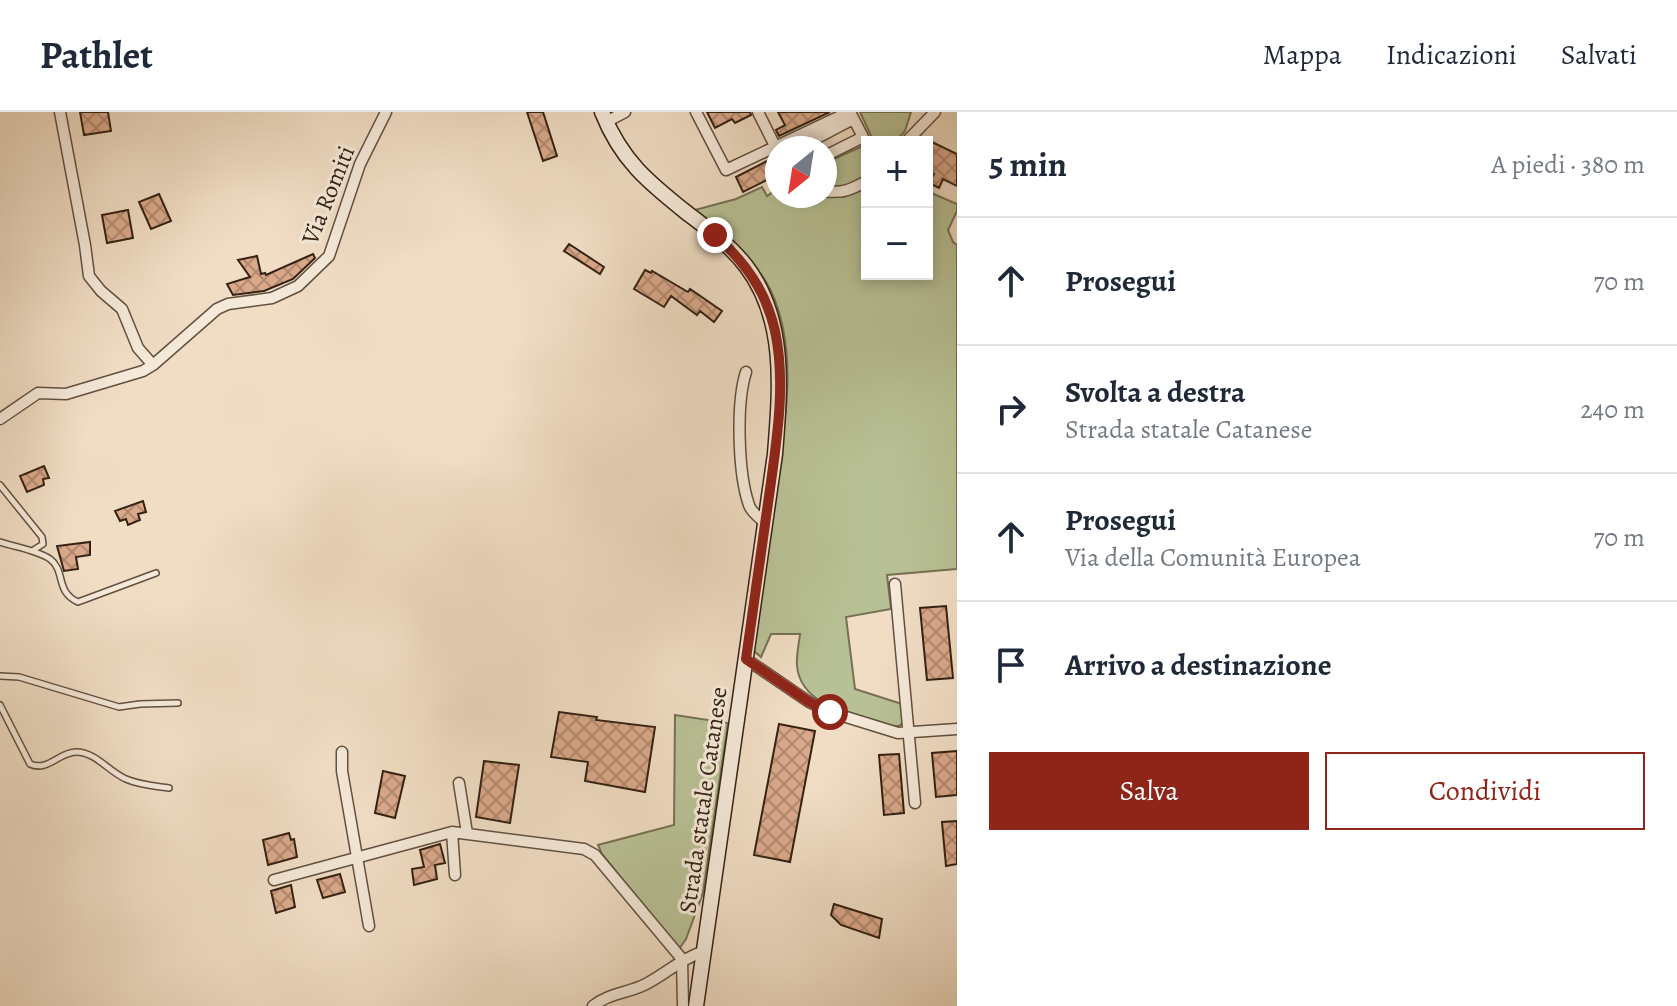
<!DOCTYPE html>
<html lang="it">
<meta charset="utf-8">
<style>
body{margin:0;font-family:Alegreya,serif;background:#f6f6f7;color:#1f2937}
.controls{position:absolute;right:24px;top:24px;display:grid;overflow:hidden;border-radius:0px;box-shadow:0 4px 12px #0003}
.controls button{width:72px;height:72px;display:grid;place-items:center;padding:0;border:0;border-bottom:2px solid #e0e1e3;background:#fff;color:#1f2937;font:40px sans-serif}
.compass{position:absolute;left:765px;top:24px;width:72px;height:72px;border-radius:50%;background:#fff;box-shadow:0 4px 12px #0003;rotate:210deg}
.stop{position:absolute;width:24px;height:24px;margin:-18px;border:6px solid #8f2418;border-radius:50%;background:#fff}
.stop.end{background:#8f2418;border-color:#fff;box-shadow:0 2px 8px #0008}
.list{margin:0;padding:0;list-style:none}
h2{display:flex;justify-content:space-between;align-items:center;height:104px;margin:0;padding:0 32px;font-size:34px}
h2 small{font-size:26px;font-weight:400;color:#747a83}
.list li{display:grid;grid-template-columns:52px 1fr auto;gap:24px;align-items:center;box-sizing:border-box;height:128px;padding:0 32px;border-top:2px solid #e0e1e3}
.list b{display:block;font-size:30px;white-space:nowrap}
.list p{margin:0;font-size:26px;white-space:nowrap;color:#747a83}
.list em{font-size:26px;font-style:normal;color:#747a83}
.actions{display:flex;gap:16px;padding:24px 32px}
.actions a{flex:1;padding:18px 0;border:2px solid #8f2418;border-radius:0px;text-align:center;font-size:28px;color:#8f2418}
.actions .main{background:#8f2418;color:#fff}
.icon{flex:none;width:44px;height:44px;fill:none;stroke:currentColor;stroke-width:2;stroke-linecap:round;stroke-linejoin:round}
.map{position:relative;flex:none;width:957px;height:894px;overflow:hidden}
header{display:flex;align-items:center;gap:48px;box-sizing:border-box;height:112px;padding:0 40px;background:#fff;border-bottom:2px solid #e0e1e3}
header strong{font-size:38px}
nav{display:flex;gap:44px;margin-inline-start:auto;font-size:28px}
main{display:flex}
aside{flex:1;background:#fff}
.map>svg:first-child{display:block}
</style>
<header>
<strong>Pathlet</strong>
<nav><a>Mappa</a><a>Indicazioni</a><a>Salvati</a></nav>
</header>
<main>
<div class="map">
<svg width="957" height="894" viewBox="0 0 957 894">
<defs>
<pattern id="building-cross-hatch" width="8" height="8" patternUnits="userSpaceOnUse" patternTransform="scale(2)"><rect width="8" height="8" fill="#daa98a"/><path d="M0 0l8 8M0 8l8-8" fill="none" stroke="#b28970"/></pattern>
</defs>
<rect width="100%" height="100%" fill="#f0ddc4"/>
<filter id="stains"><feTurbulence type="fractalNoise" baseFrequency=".0025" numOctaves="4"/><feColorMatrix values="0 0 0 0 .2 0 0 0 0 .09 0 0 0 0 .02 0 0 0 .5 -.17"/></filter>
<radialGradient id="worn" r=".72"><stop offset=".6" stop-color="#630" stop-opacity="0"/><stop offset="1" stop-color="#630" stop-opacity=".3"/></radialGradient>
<path fill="#b8c195" stroke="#767154" stroke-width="2" d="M860,0H911L905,19L895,30H870L873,28Z
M867,32L865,63L844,77L825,75V51Z
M762,75L767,84L777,77V84L844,85L867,76V162H927V79L957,92V99L948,118L953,130L957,133V457L887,463L891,497L846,505L855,577L902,592L904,610L899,614H893C859,603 801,597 797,554C796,544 799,532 800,522H771L761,545L754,539C761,491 767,443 773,394C782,326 802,243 770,177C753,144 723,121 695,98L736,87Z
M675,603L728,611L703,781L686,827L679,837L602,742L598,733L674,713Z"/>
<path fill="url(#building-cross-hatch)" stroke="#342113" stroke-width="2" d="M80,0H108L111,19L84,23Z
M527,0H543L557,44L543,49Z
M707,0H750L751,3L735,11L732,7L715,16Z
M778,0H830L779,24L776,18L785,13Z
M932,30L957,42V74L943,67L939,76L929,71L934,62L927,59V40Z
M771,47L777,63L743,80L736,65Z
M159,82L171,109L151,117L139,90Z
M128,98L133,126L107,131L102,103Z
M569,132L604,155L600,162L564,139Z
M313,142L315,146L293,167L264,179L233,183L227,172L250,165L238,148L257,144L261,162L265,161L266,163Z
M645,158L651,161L652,159L688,180L690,177L722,199L714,210L700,199L697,203L671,184L664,195L634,177Z
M44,354L49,366L43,367L44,373L27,380L20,364Z
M143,389L146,400L138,402L140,408L128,413L126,407L120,409L115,399Z
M90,430V443L76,445L78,457L64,459L57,434Z
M946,494L953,566L927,568L920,496Z
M559,600L597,605L596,608L655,615L645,680L585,669L588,650L551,645Z
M779,612L815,619L790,750L754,743Z
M957,639V683L936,685L932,641Z
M899,642L904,701L884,703L879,643Z
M484,649L519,653L510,711L476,705Z
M383,659L405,664L395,706L375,701Z
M957,709V752L946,754L942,710Z
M289,721L291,728L294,727L297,745L268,753L263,728Z
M440,732L445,751L435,753L437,767L414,773L412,757L424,755L420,738Z
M340,762L345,780L323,786L317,768Z
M291,773L295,795L276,801L271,779Z
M834,792L882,807L879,826L841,813L831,803Z"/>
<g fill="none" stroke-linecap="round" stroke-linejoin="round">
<g stroke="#63503f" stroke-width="8">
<path id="service" d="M0,373L42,425L43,432L32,439
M0,430C15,435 37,438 50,447C66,459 55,480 78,490L156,461
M0,564L19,565L119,595L140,592L178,591
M0,593L30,652C48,660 59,640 76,640C96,640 109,660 126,667C139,673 155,674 169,676"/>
</g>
<g stroke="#63503f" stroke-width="13">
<path id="minor" d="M60,0L85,133L89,164L101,179L122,197L138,236L153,253
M696,0L726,58L849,0
M758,0L777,38
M606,10L625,0
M906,30L935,0
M798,36L853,7
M825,44L863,25L850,0
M825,79C842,82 852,77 867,69
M746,260C736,291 738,362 749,393C751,400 760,406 765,411
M0,307L38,281L66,282L143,259L153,253L217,197L228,192L272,186L298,174L329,144L360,52L386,0
M895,472L915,691
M746,547L809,590L830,600L898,621L957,617
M342,640V659L369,814
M459,671L467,721
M452,720L455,763
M274,768L452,720L584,737L595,743L682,847L683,894
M593,894C609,881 629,881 646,872C667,861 679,848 702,840"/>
</g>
<g stroke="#342113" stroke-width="17">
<path id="secondary" d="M602,0C621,48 648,70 687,101C708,117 730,133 746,154C787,208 780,278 775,342L696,894"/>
</g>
<use href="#service" stroke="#f5e9d9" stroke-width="5"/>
<use href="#minor" stroke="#f5e9d9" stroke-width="10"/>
<use href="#secondary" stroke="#f5e9d9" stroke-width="14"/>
</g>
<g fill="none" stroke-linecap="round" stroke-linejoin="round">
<path stroke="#8f2418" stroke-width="10" d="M715,123C745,150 766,179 775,219C786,270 777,327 770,377C762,434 754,490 746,547L809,590L830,600"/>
</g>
<g text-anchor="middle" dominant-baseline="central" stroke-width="6" stroke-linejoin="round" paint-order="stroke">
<g font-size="24" fill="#342113" stroke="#f5e9d9">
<text transform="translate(328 83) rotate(-68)">Via Romiti</text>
<text transform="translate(703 688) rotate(-82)">Strada statale Catanese</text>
</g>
</g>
<rect width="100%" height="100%" filter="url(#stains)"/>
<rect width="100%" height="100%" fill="url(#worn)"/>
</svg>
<div class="controls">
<button>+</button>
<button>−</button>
</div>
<svg class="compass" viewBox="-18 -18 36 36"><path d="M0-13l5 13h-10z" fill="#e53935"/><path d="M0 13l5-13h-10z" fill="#747a83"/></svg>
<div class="stop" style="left:830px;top:600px"></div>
<div class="stop end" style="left:715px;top:123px"></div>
</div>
<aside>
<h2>5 min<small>A piedi · 380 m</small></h2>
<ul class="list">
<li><svg class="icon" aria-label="ahead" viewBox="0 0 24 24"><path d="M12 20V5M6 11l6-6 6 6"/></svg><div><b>Prosegui</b></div><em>70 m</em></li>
<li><svg class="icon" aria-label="right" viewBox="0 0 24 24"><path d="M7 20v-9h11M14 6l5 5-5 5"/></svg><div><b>Svolta a destra</b><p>Strada statale Catanese</p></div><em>240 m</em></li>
<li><svg class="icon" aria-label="ahead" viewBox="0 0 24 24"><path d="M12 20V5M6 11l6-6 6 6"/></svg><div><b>Prosegui</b><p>Via della Comunità Europea</p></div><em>70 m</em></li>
<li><svg class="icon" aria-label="arrive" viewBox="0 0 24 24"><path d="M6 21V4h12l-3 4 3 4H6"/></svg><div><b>Arrivo a destinazione</b></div></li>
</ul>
<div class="actions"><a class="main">Salva</a><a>Condividi</a></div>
</aside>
</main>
